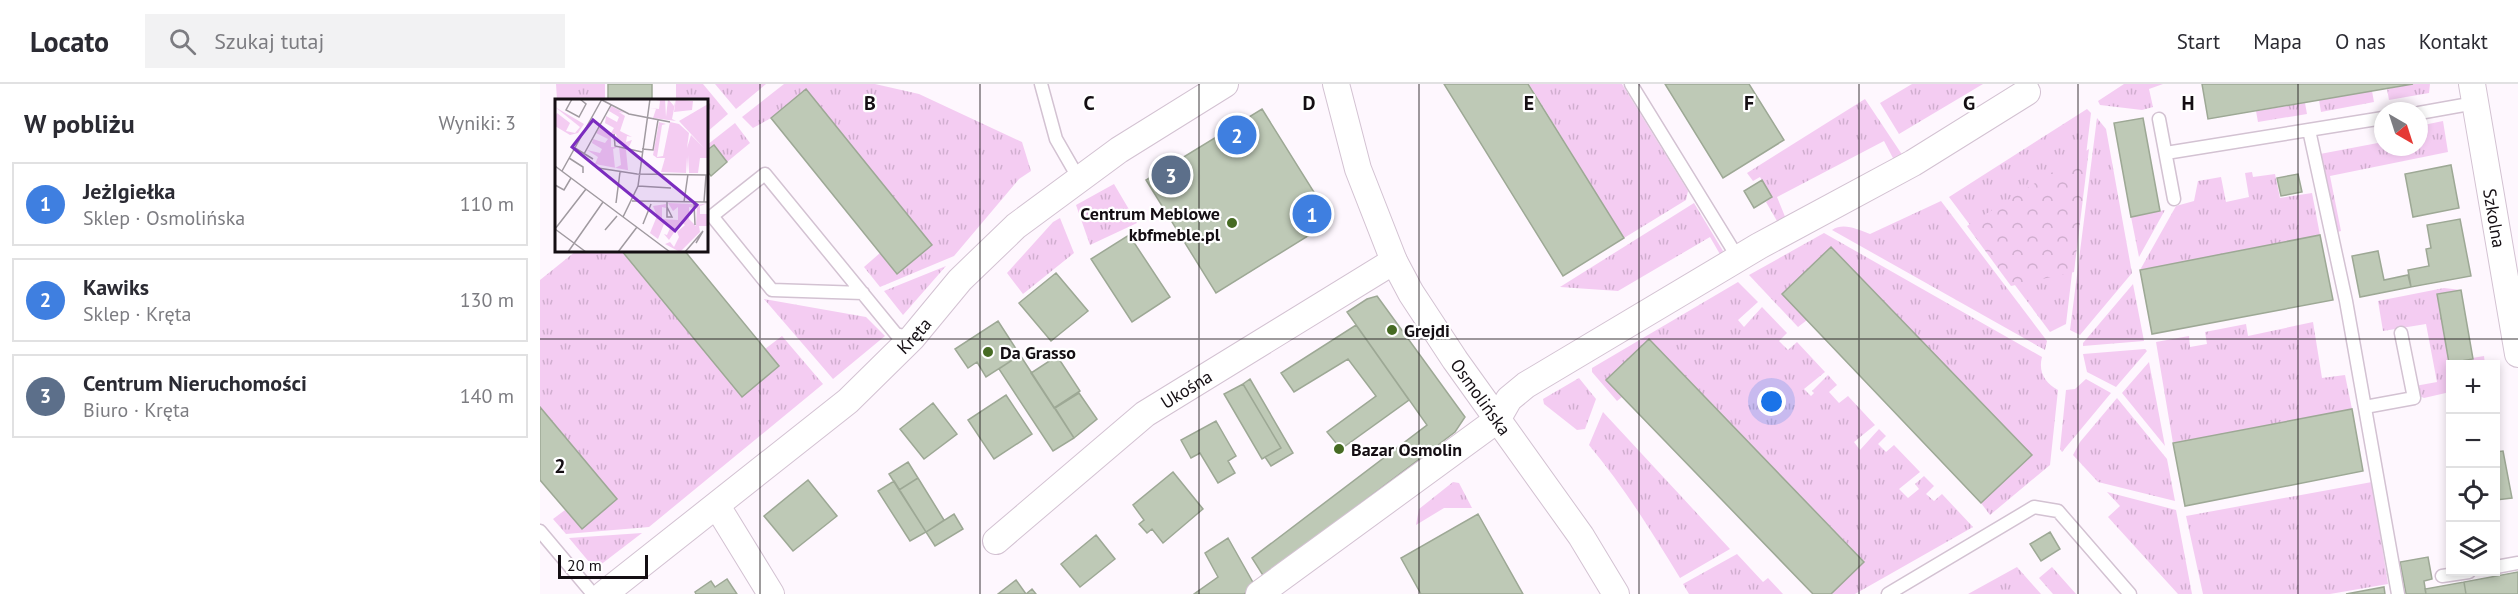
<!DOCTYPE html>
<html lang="pl">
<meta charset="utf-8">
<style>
body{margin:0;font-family:"PT Sans",sans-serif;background:#f2f2f3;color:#2b2b33}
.controls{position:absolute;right:18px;bottom:18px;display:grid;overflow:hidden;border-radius:0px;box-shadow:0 3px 9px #0003}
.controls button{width:54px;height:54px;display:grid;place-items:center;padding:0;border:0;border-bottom:2px solid #e1e1e2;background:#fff;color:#2b2b33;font:30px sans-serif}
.compass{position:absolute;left:1834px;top:18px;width:54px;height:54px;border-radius:50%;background:#fff;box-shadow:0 3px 9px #0003;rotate:141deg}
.scale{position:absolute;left:18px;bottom:15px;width:90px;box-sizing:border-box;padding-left:6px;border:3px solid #140e13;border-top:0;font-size:16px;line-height:21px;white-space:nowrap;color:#140e13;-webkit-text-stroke:4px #fff;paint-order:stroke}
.you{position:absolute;left:1232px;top:318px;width:21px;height:21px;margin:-15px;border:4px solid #fff;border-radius:50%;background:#1a73e8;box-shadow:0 0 0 9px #1a73e833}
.badge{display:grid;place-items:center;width:39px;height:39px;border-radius:50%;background:#db2777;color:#fff;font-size:20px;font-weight:700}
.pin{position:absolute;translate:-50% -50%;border:3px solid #fff;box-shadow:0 2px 6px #0006}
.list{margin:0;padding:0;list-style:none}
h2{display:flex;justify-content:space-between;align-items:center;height:78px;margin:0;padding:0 24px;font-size:26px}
h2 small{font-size:20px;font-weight:400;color:#7c7c81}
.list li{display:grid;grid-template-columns:39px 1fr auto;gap:18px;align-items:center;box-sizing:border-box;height:84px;margin:0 12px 12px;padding:0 12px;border:2px solid #e1e1e2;border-radius:0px}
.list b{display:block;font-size:22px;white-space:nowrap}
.list p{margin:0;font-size:20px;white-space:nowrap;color:#7c7c81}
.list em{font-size:20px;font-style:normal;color:#7c7c81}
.icon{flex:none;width:33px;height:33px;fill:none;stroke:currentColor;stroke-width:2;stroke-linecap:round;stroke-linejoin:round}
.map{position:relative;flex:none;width:1978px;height:510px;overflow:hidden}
header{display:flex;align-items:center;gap:36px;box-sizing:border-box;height:84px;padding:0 30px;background:#fff;border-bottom:2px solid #e1e1e2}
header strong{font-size:28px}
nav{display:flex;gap:33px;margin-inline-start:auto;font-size:21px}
.search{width:420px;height:54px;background:#f2f2f3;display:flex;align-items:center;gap:15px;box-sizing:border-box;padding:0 21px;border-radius:0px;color:#7c7c81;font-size:22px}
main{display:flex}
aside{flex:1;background:#fff}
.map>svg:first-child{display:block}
</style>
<header>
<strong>Locato</strong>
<div class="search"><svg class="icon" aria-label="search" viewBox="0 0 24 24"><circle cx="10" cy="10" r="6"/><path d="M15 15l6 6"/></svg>Szukaj tutaj</div>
<nav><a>Start</a><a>Mapa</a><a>O nas</a><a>Kontakt</a></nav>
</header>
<main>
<aside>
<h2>W pobliżu<small>Wyniki: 3</small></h2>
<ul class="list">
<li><span class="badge" style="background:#3f7fe0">1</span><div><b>JeżIgiełka</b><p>Sklep · Osmolińska</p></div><em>110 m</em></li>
<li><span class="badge" style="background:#3f7fe0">2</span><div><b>Kawiks</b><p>Sklep · Kręta</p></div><em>130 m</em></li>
<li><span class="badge" style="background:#5c6f8a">3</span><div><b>Centrum Nieruchomości</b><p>Biuro · Kręta</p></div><em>140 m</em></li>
</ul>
</aside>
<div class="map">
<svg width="1978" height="510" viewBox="0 0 1978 510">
<defs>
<pattern id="grass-tufts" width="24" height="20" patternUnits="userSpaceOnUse" patternTransform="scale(1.5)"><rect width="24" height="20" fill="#f4ccf2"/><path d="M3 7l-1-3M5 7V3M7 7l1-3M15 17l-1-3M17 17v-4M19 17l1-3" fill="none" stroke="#d0aecf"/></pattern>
<pattern id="forest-crowns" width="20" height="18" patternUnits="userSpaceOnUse" patternTransform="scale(1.5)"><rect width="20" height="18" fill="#f4ccf2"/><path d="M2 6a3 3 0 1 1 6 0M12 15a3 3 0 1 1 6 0" fill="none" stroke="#d0aecf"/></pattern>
</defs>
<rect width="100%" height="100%" fill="#fef7fe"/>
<path fill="url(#grass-tufts)" d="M16,0H65V16H17Z
M136,0H163L188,30L167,48L166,16H136Z
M175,0H226L196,25Z
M244,0H335L379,10L482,58L491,87L479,95L414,172L340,203L324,183L340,169L357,190L392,161L266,5L231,34L213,44L202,33Z
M989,0H1082L1148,107L1146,116L1084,154Z
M1372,0H1443L1359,50L1340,19Z
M1584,0H1623L1609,5L1613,23L1602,26L1560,21L1558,17Z
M1873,0H1890L1889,9L1849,16L1847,5Z
M1832,7L1834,18L1781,28L1779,16Z
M1325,15L1365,75L1354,76L1344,57L1237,113L1246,135L1237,137L1226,118L1232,113L1220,93L1213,97L1207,89Z
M1765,19L1767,30L1718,38L1716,27Z
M1547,25L1551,29L1526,240L1510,248L1409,113Z
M1557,34L1566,45L1592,189L1540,251L1530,246Z
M1903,37L1908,68L1790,92L1801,147L1794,149L1780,70L1843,58V63H1879V42Z
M195,39L210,59L187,78L174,61L167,67V61Z
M1712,88L1713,93L1735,90L1740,114L1772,109L1780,151L1600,186L1636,122L1654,117L1658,97L1681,93L1686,118L1709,113L1705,89Z
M574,100L597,139L550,161L536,121Z
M1401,117L1507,257L1505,266L1292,146C1304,138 1318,146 1330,150Z
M1154,119L1183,167L1181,172L1170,153L1078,207L1020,203Z
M1625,126L1599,173L1591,133Z
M520,134L534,169L483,210L467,189L513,138Z
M1284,149L1502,273C1498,288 1505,299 1518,306L1510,381L1450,431L1441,419L1492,371L1291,163L1243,210L1267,236L1258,243L1209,191Z
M36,167H81L201,312L225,265L242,252L283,300L109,443L26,450L13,435L25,426L42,445L77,415L0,323V196Z
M406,182L363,231L344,207Z
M1198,198L1218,218L1198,236L1204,243L1222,223L1247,249L1239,257L1248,266L1257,258L1285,288L1264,305L1271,312L1274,309L1272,307L1288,291L1297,301L1289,308L1299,319L1308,312L1335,341L1314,358L1320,366L1339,345L1346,352L1338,360L1346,368L1354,361L1380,388L1359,405L1368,414L1379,405L1375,400L1384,392L1394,402L1386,410L1394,417L1402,410L1433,443L1315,510H1291L1324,477L1109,255L1066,296L1082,313L1077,317L1052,288V284Z
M1593,200L1604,257L1543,262V259Z
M1904,204L1921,206L1897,210L1909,278L1944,272L1945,280H1910V308L1884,314L1877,311L1875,302L1897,298L1886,240L1843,247L1838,217Z
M224,215L326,233L345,252L293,295Z
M1773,238L1782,294L1805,291L1812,325L1633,359L1616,258L1649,252L1650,263L1667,260L1665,248L1706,240L1708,252Z
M1605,265L1607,267L1576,303L1547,288L1543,270Z
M1609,278L1625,362L1582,309Z
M1039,294L1056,315L1045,345L1037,346L1004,320L1003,315Z
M1546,295L1571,309L1522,368L1520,365L1526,306L1535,305Z
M1577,314L1627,375L1635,417L1558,398L1533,371L1540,358Z
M1063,328L1190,465L1140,494C1112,448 1084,403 1049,361Z
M913,398L919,399L932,424H904L876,441L879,425Z
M1832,398L1848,500L1790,510H1663L1646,432Z
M1567,408L1636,426L1652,510H1638L1568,433L1580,422Z
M102,449L55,485L29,454Z
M1197,470L1223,498L1228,494L1243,510H1149L1143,500Z
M1477,483L1501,510H1428Z
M1512,483L1536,510H1513L1499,494Z"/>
<path fill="url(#forest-crowns)" d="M1549,65L1534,188L1471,202L1427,142Z"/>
<path fill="#bec9b6" stroke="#9da895" stroke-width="1.5" d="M68,0H112V16H68Z
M904,0H988L1084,154L1023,192Z
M1125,0H1209L1244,56L1183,94Z
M1662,0H1873L1668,35Z
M266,5L392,161L357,190L231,34Z
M722,25L792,137L676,209L606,96Z
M1603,34L1620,127L1591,133L1574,39Z
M174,61L187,78L171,92L166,86V67Z
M1911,81L1919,124L1873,133L1865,90Z
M1758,90L1762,108L1741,112L1737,94Z
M1222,96L1232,113L1214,124L1204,107Z
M1920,135L1931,192L1871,203L1868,186L1889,182L1886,165L1891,164L1887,141Z
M589,151L630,213L592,238L551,175Z
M1780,151L1793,216L1612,250L1600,186Z
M1291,163L1492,371L1441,419L1242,210Z
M81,166H144L239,282L202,313Z
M1838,167L1844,196L1868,191L1871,203L1820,213L1812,172Z
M516,189L548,227L511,257L479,219Z
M1921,206L1933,275L1909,279L1897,210Z
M837,212L925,333L915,348L724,493L712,474L887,341L807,228L827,215Z
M458,237L480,271L446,293L437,278L428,284L415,265Z
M816,241L869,316L801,365L787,348L836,312L808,275L754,308L741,289Z
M1109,255L1324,478L1291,510H1273L1066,296Z
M480,271L534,354L513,367L459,285Z
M517,272L540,307L514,324L491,289Z
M710,295L753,369L731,382L725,373L741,364L703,300Z
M703,300L741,364L722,375L684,310Z
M539,309L557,335L534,354L515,324Z
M466,311L492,350L454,375L428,336Z
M393,319L417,350L384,375L360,345Z
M0,323L77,415L42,445L0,396Z
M1812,325L1823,387L1645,422L1633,359Z
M676,337L696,372L688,377L695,389L678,399L660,369L651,374L641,356Z
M1963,367L1972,414L1956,416V368Z
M368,378L378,394L359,406L349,390Z
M633,388L663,425L623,459L612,445L607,449L599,440L604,436L593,421Z
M378,394L404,436L386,448L359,406Z
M268,396L297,432L253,467L224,432Z
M354,397L386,448L370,457L338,407Z
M414,430L423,445L395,462L386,448Z
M938,430L983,510H881L861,474Z
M1510,448L1520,465L1501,477L1490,460Z
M556,451L575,475L540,503L521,480Z
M688,454L715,502L704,510H654L678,493L665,469Z
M1888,473L1892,495L1884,497L1886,510H1866L1860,478Z
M1978,488V510H1926L1924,498Z
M187,495L197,510H156L155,508L171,497L175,503Z
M476,496L486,510L492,505L496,510H458Z
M1924,498L1926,510H1886L1885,505Z
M1844,503L1845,510H1806Z"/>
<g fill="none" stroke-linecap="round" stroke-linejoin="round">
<g stroke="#d3c2d2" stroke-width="15">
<path id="lane" d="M501,0L516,55L539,95
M1091,0L1198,174
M1879,29L1935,19
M1619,35L1634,115
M1769,46L1806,217L1858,510
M1626,69L1843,34
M323,209L232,206L172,132L225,90L356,250L371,254
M1825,323L1874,314L1861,249
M0,447L53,510
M1956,483L1978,479
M1902,492L1929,488
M1348,510L1494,423L1518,427L1590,510"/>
</g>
<g stroke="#d3c2d2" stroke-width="28">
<g id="street">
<path id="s1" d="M796,0L818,85L854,177L871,209L915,276L1041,452L1076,510"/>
<path id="s2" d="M1932,0L1978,270"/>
<path d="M177,422L231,510"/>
<path id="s3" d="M456,457L605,330L854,177"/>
<path id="s4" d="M64,510L308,317L372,254L420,196L476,142L579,66L685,0"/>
<path d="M719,510L957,336L969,315L986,301L1219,162L1373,79L1487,8"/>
</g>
</g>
<use href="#lane" stroke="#fff" stroke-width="12"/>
<use href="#street" stroke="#fff" stroke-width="26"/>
</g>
<path fill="none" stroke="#140e13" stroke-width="1.5" stroke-opacity="0.55" d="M220,0V510M440,0V510M659,0V510M879,0V510M1099,0V510M1319,0V510M1538,0V510M1758,0V510M0,255H1978"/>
<g fill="#466b23" stroke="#fff" stroke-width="2">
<circle cx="692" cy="139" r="6"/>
<circle cx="852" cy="246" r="6"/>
<circle cx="448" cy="268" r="6"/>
<circle cx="799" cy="365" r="6"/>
</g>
<g text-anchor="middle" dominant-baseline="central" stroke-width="4.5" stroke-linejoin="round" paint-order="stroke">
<g font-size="18" font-weight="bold" fill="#140e13" stroke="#fff" text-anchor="start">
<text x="680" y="129" text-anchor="end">Centrum Meblowe<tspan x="680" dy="21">kbfmeble.pl</tspan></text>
<text x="864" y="246">Grejdi</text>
<text x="460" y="268">Da Grasso</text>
<text x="811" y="365">Bazar Osmolin</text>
</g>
<g font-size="18" fill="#140e13" stroke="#fff">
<text stroke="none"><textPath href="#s2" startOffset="136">Szkolna</textPath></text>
<text stroke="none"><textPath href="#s4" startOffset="404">Kręta</textPath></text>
<text stroke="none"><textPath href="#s3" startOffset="244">Ukośna</textPath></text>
<text stroke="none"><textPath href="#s1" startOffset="348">Osmolińska</textPath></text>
</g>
</g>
<g transform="translate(15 15)">
<rect width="153" height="153" fill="#fef7fe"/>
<path d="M97,0H110L111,18L113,0L119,7L121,0L117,20L121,22L98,19L101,10L95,9L104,10L105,2ZM153,5V59H145L143,74H134V56L133,73L132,58L131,74L106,73L110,59H102L98,56L104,23L111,25L107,26L102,58L108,57L115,23L124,25L134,34L132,49L136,36L149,49L124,22ZM56,7L70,14L64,13L70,17L65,32L77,38L72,37L71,43L77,41L74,48L63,44L61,35H56V48H63L58,50L60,69L66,66L64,48L74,50L71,51L73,71L77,72L40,65L43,58L32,51L45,54L47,50L37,44L38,40L50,44L53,40L41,34L45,28L56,34L59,29L50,24L51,17L62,23L64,18L54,12ZM113,104L138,105V109L134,108V120L141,127L142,106L153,104L145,107V115H153V127H144L145,133L125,153L110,145L115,143L119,148L124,138L122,133L130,126L126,123L114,141L109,135L112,136L116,127L109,125L103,140L95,134L102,117L98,107L111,105V109L107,108V120L123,121V108L118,112Z" fill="#f4ccf2"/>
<path d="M121,0L138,2L137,11L119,13ZM0,8L29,25L23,34L15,36L0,27V18L2,14L15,24L11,32L20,34L25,28Z" fill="#f4ccf2"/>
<path fill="none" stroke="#a09aa0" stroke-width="1.5" d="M17,0L11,11L24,18L31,5L25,0M45,0L74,15L115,23M59,35L60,47L87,53M20,49L38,60M87,50L98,51L103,21M29,55L56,6M14,59L28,68V74M0,67L115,153M43,69L82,75L151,76L149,103M7,72L47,0M0,86L9,91L16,79M83,87L116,89M77,102L153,103M112,103V118H117L112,108M129,103L133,75M61,104L65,73M139,104L140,126M68,118L83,87L95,0M88,125L96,105M0,130L31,90M0,130L31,153M50,131L62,117M13,153L48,103M63,153L82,128M130,153L148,132L141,144"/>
<path fill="#7b2cbf" fill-opacity="0.15" stroke="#7b2cbf" stroke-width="3" d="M38,21L142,106L120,132L17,48Z"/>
<rect width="153" height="153" fill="none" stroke="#140e13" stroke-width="3"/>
</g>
<g font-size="20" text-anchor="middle" font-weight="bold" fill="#140e13" stroke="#fff" stroke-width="4.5" stroke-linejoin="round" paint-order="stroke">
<text x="330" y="26">B</text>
<text x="549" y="26">C</text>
<text x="769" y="26">D</text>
<text x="989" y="26">E</text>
<text x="1209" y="26">F</text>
<text x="1429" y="26">G</text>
<text x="1648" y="26">H</text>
<text x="20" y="389">2</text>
</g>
</svg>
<div class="controls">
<button>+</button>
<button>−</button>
<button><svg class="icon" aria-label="locate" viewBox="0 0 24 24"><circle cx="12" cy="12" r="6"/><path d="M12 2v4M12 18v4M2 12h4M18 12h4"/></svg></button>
<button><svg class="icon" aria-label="layers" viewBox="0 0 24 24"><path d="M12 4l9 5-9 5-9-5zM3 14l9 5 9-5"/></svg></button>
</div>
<svg class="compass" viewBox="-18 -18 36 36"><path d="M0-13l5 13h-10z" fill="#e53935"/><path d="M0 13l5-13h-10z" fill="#7c7c81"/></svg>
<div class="scale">20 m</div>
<div class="you"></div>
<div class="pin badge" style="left:772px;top:130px;background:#3f7fe0">1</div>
<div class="pin badge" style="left:697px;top:51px;background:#3f7fe0">2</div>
<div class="pin badge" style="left:631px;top:91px;background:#5c6f8a">3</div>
</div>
</main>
